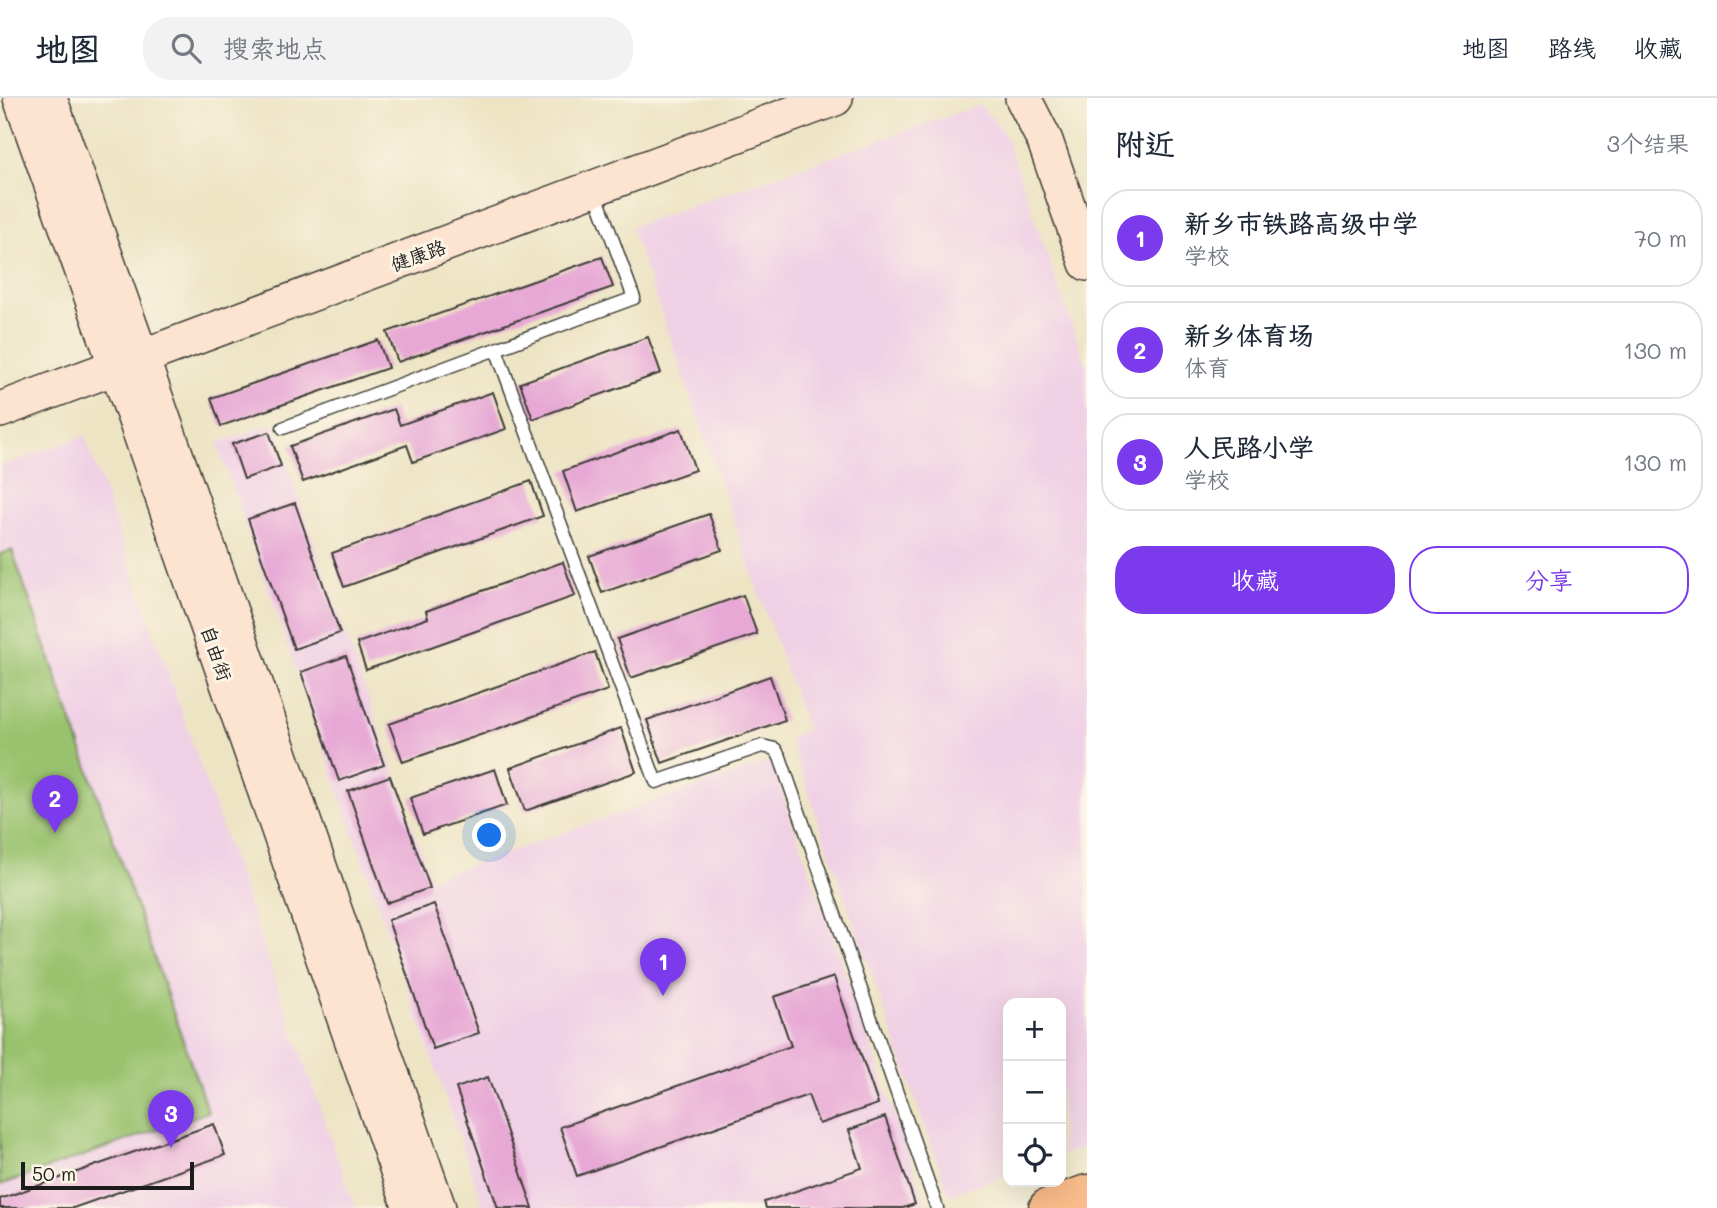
<!DOCTYPE html>
<html lang="zh">
<meta charset="utf-8">
<style>
body{margin:0;font-family:Mali,"LXGW WenKai TC",sans-serif;background:#f2f2f3;color:#1f2937}
.controls{position:absolute;right:21px;bottom:21px;display:grid;overflow:hidden;border-radius:14px;box-shadow:0 7px 28px #0002}
.controls button{width:63px;height:63px;display:grid;place-items:center;padding:0;border:0;border-bottom:2px solid #e0e1e3;background:#fff;color:#1f2937;font:35px sans-serif}
.scale{position:absolute;left:21px;bottom:18px;width:173px;box-sizing:border-box;padding-left:7px;border:4px solid #1c1c1c;border-top:0;font-size:19px;line-height:24px;white-space:nowrap;color:#1c1c1c;-webkit-text-stroke:5px #fcf5e5;paint-order:stroke}
.you{position:absolute;left:490px;top:738px;width:24px;height:24px;margin:-18px;border:5px solid #fff;border-radius:50%;background:#1a73e8;box-shadow:0 0 0 10px #1a73e833}
.badge{display:grid;place-items:center;width:46px;height:46px;border-radius:50%;background:#7c3aed;color:#fff;font-size:23px;font-weight:700}
.pin{position:absolute;translate:-50% -58px;filter:drop-shadow(0 2px 4px #0008)}
.pin::after{content:'';position:absolute;top:37px;width:24px;height:21px;background:inherit;clip-path:polygon(0 0,100% 0,50% 100%)}
.list{margin:0;padding:0;list-style:none}
h2{display:flex;justify-content:space-between;align-items:center;height:91px;margin:0;padding:0 28px;font-size:30px}
h2 small{font-size:23px;font-weight:400;color:#747a83}
.list li{display:grid;grid-template-columns:46px 1fr auto;gap:21px;align-items:center;box-sizing:border-box;height:98px;margin:0 14px 14px;padding:0 14px;border:2px solid #e0e1e3;border-radius:28px}
.list b{display:block;font-size:26px;white-space:nowrap}
.list p{margin:0;font-size:23px;white-space:nowrap;color:#747a83}
.list em{font-size:23px;font-style:normal;color:#747a83}
.actions{display:flex;gap:14px;padding:21px 28px}
.actions a{flex:1;padding:16px 0;border:2px solid #7c3aed;border-radius:28px;text-align:center;font-size:24px;color:#7c3aed}
.actions .main{background:#7c3aed;color:#fff}
.icon{flex:none;width:38px;height:38px;fill:none;stroke:currentColor;stroke-width:2;stroke-linecap:round;stroke-linejoin:round}
.map{position:relative;flex:none;width:1087px;height:1110px;overflow:hidden}
header{display:flex;align-items:center;gap:42px;box-sizing:border-box;height:98px;padding:0 35px;background:#fff;border-bottom:2px solid #e0e1e3}
header strong{font-size:33px}
nav{display:flex;gap:38px;margin-inline-start:auto;font-size:24px}
.search{width:490px;height:63px;background:#f2f2f3;display:flex;align-items:center;gap:18px;box-sizing:border-box;padding:0 24px;border-radius:28px;color:#747a83;font-size:26px}
main{display:flex}
aside{flex:1;background:#fff}
.map>svg:first-child{display:block}
</style>
<header>
<strong>地图</strong>
<div class="search"><svg class="icon" aria-label="search" viewBox="0 0 24 24"><circle cx="10" cy="10" r="6"/><path d="M15 15l6 6"/></svg>搜索地点</div>
<nav><a>地图</a><a>路线</a><a>收藏</a></nav>
</header>
<main>
<div class="map">
<svg width="1087" height="1110" viewBox="0 0 1087 1110">
<rect width="100%" height="100%" fill="#fcf5e5"/>
<filter id="ink" filterUnits="userSpaceOnUse"><feTurbulence type="fractalNoise" baseFrequency=".0143" numOctaves="2"/><feDisplacementMap in="SourceGraphic" scale="14" xChannelSelector="R" yChannelSelector="G"/><feConvolveMatrix kernelMatrix="1 2 1 2 8 2 1 2 1" color-interpolation-filters="sRGB"/></filter>
<filter id="wash" filterUnits="userSpaceOnUse"><feTurbulence type="fractalNoise" baseFrequency=".00686" numOctaves="4" result="noise"/><feDisplacementMap in="SourceGraphic" scale="28" xChannelSelector="R" yChannelSelector="G"/><feGaussianBlur stdDeviation="1.57" result="paint"/><feColorMatrix in="noise" values="0 0 0 0 0 0 0 0 0 0 0 0 0 0 0 0 0 1.4 0 .05"/><feComposite in="paint" operator="in"/></filter>
<g filter="url(#wash)">
<rect width="100%" height="100%" fill="#ede4c4"/>
<path fill="#f0d0e5" d="M980,7L1005,36L1087,270V1048L1061,1057V905H1008V1076L949,1097L789,639L807,632L631,129Z
M273,326L431,781L771,663L927,1109L923,1110H484L217,345Z
M85,338L355,1110H0V1087L208,1013L12,453L0,456V368Z"/>
<path fill="#99c26e" stroke="#5a6f45" stroke-width="2" d="M12,452L208,1014L0,1087V456Z"/>
<g id="blocks">
<path fill="#e7a8d5" d="M602,159L613,189L398,264L387,234Z
M648,239L661,275L533,321L520,285Z
M378,242L388,270L221,328L211,300Z
M493,294L506,331L413,364L407,347L303,384L290,348L394,311L400,327Z
M681,331L695,372L577,414L563,373Z
M269,334L281,368L244,381L232,346Z
M531,383L543,418L344,489L332,455Z
M295,405L340,535L294,551L248,421Z
M709,416L722,452L602,495L589,458Z
M563,464L575,498L366,572L357,545L428,520L426,513Z
M743,497L757,536L631,580L617,541Z
M595,554L608,592L403,664L389,626Z
M346,558L384,667L339,683L301,574Z
M770,578L785,622L662,665L647,622Z
M621,630L636,674L525,713L510,670Z
M495,671L507,707L423,736L410,700Z
M390,678L430,790L387,805L348,693Z
M434,806L479,935L433,951L388,822Z
M834,879L878,1006L819,1026L808,997L577,1078L560,1029L791,948L774,899Z
M488,979L533,1110H498L456,990Z
M885,1019L915,1106L903,1110H766L764,1104L862,1070L849,1032Z
M214,1026L225,1057L73,1110H0V1101Z"/>
</g>
</g>
<g filter="url(#ink)">
<use href="#blocks" fill-opacity="0" stroke="#3b3a35" stroke-width="2"/>
<g fill="none" stroke-linecap="round" stroke-linejoin="round">
<g stroke="#3b3a35" stroke-width="15">
<path id="lane" d="M594,91L634,200L496,251L656,684L762,648L775,651L780,659L937,1110
M283,330L496,251"/>
</g>
<g stroke="#3b3a35" stroke-width="38">
<path id="secondary" d="M21,0L142,339L411,1110
M49,0L166,330L438,1110
M1023,0L1045,43L1087,165
M0,312L835,0"/>
</g>
<g stroke="#3b3a35" stroke-width="41">
<path id="primary" d="M1048,1110L1087,1096"/>
</g>
<use href="#lane" stroke="#fff" stroke-width="12"/>
<use href="#secondary" stroke="#fde4d0" stroke-width="35"/>
<use href="#primary" stroke="#f9bc8a" stroke-width="38"/>
</g>
</g>
<g text-anchor="middle" dominant-baseline="central" stroke-width="6" stroke-linejoin="round" paint-order="stroke">
<g font-size="19" fill="#1c1c1c" stroke="#fcf5e5">
<text transform="translate(418 157) rotate(-20)">健康路</text>
<text transform="translate(217 555) rotate(71)">自由街</text>
</g>
</g>
</svg>
<div class="controls">
<button>+</button>
<button>−</button>
<button><svg class="icon" aria-label="locate" viewBox="0 0 24 24"><circle cx="12" cy="12" r="6"/><path d="M12 2v4M12 18v4M2 12h4M18 12h4"/></svg></button>
</div>
<div class="scale">50 m</div>
<div class="you"></div>
<div class="pin badge" style="left:663px;top:898px">1</div>
<div class="pin badge" style="left:55px;top:735px">2</div>
<div class="pin badge" style="left:171px;top:1050px">3</div>
</div>
<aside>
<h2>附近<small>3个结果</small></h2>
<ul class="list">
<li><span class="badge">1</span><div><b>新乡市铁路高级中学</b><p>学校</p></div><em>70 m</em></li>
<li><span class="badge">2</span><div><b>新乡体育场</b><p>体育</p></div><em>130 m</em></li>
<li><span class="badge">3</span><div><b>人民路小学</b><p>学校</p></div><em>130 m</em></li>
</ul>
<div class="actions"><a class="main">收藏</a><a>分享</a></div>
</aside>
</main>
